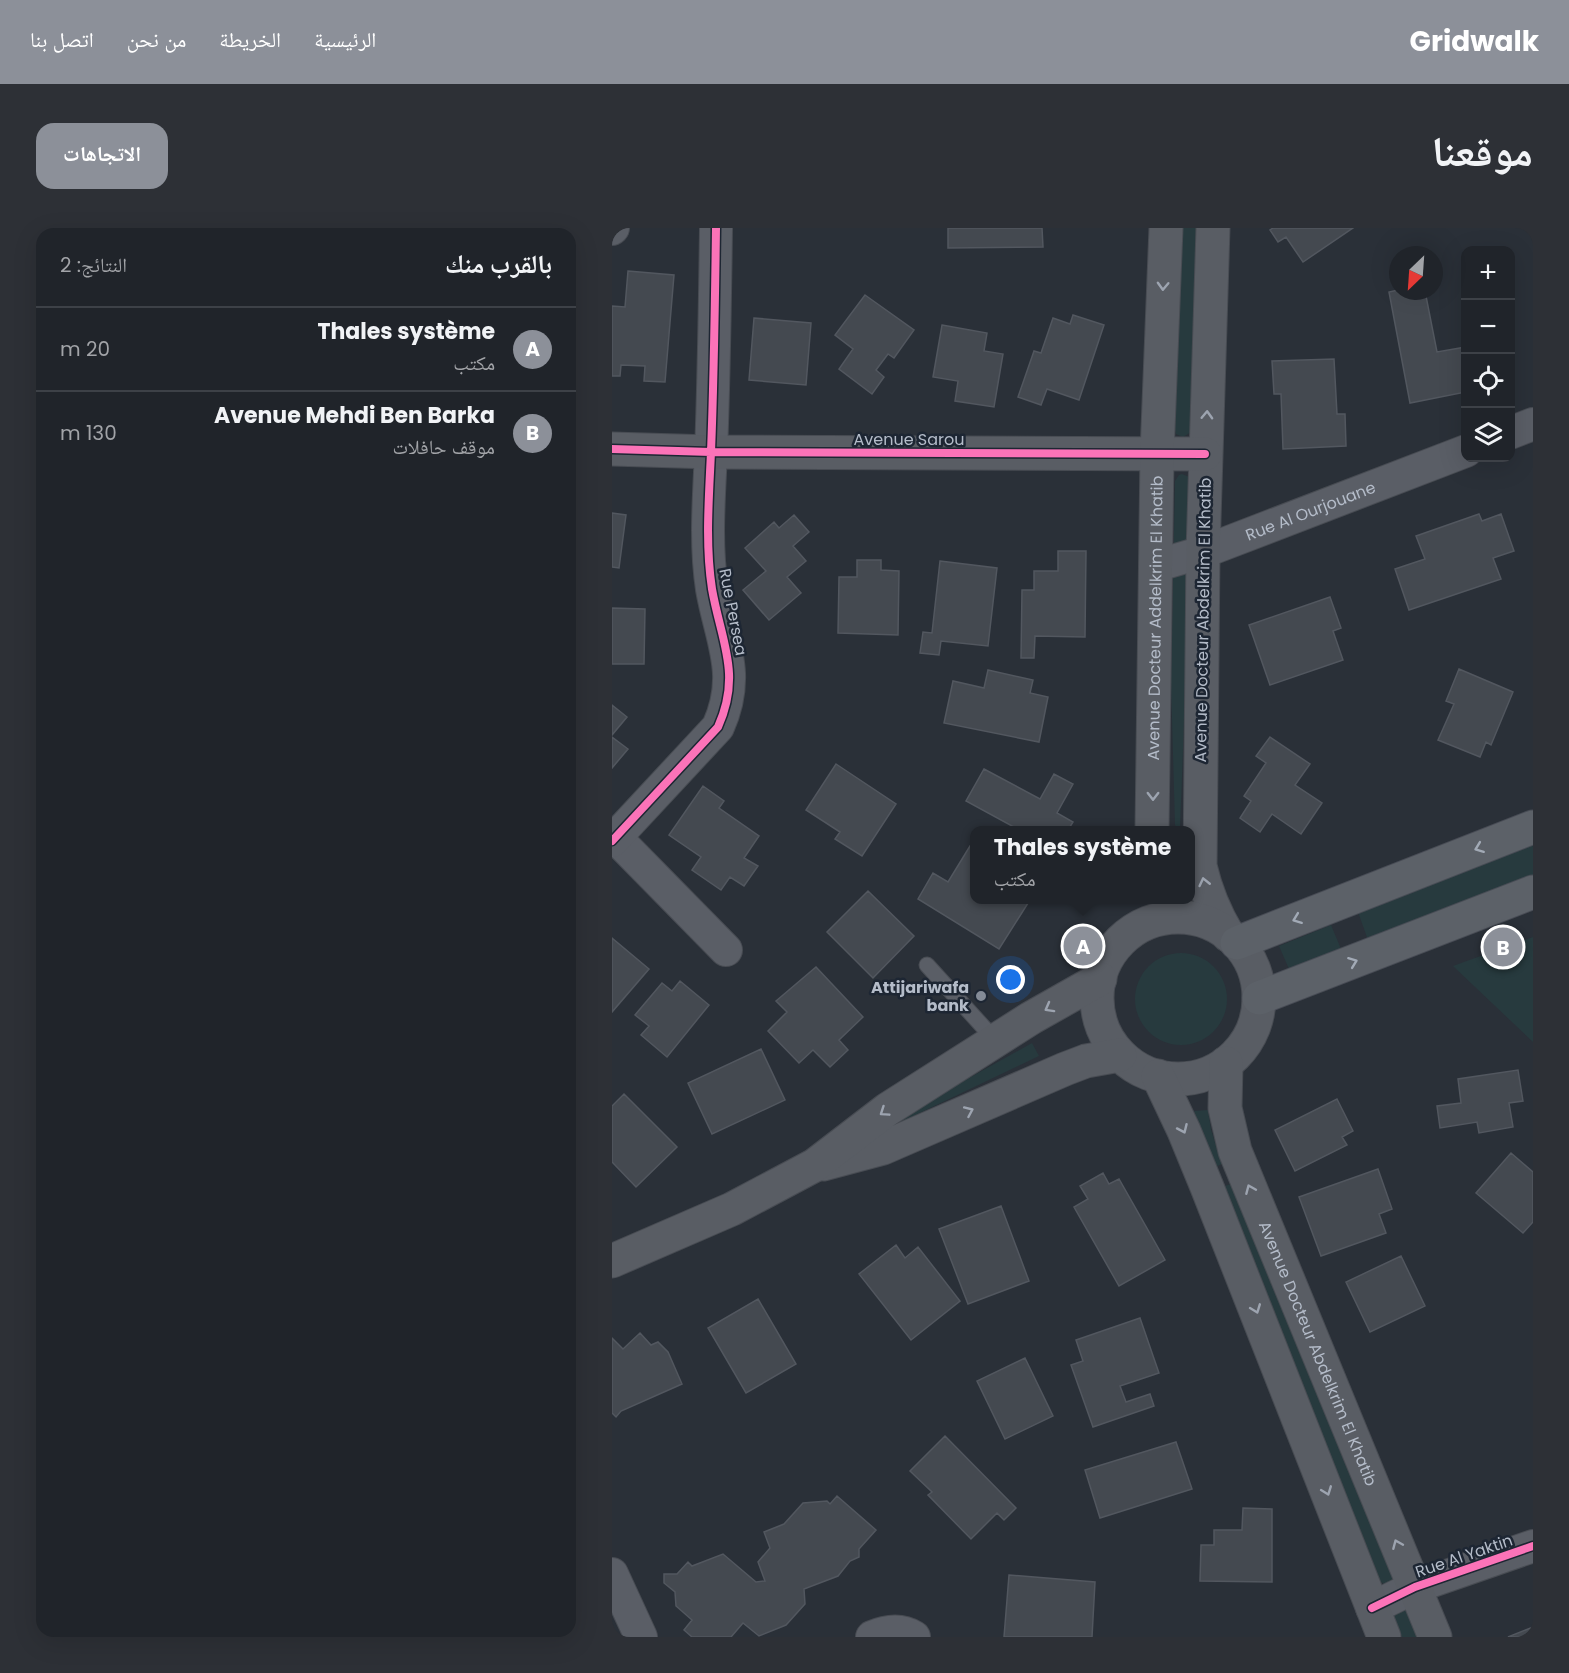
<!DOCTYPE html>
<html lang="ar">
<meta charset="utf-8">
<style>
body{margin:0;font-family:Poppins,"Noto Naskh Arabic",sans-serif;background:#2d3036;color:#f1f3f6;direction:rtl}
.controls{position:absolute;right:18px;top:18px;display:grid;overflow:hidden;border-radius:12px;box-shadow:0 6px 24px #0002}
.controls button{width:54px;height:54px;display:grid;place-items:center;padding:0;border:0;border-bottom:2px solid #3d4147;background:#20242a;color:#f1f3f6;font:30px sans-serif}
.compass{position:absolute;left:777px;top:18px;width:54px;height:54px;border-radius:50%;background:#20242a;box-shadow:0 6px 24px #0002;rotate:205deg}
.you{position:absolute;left:399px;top:752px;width:21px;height:21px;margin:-15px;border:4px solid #fff;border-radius:50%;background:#1a73e8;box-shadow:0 0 0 9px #1a73e833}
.badge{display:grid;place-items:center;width:39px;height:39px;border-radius:50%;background:#8c9099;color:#fff;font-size:20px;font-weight:700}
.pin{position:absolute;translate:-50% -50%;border:3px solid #fff;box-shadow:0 2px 6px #0006}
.popup{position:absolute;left:358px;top:598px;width:225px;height:78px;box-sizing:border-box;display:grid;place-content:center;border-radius:12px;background:#20242a;filter:drop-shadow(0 2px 4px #0005);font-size:20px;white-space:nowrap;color:#a2a4a8}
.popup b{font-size:22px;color:#f1f3f6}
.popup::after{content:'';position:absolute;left:50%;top:100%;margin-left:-12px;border:12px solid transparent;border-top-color:#20242a}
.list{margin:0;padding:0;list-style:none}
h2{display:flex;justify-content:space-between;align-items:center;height:78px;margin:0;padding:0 24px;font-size:26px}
h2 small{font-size:20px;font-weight:400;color:#a2a4a8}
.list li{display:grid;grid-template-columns:39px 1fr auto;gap:18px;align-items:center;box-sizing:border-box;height:84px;padding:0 24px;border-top:2px solid #3d4147}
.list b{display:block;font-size:22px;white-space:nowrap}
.list p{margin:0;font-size:20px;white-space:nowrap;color:#a2a4a8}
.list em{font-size:20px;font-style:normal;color:#a2a4a8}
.icon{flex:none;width:33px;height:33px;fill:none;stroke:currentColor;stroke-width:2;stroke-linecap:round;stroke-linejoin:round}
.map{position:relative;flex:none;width:921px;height:1409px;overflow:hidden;direction:ltr;border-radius:18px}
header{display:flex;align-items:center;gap:36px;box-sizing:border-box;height:84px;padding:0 30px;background:#8c9099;color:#fff}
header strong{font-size:28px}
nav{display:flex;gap:33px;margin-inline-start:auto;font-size:21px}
.intro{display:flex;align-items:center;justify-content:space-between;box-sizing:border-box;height:144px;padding:0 36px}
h1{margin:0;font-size:42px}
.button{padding:15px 27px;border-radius:18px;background:#8c9099;color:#fff;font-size:21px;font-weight:700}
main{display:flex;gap:36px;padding:0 36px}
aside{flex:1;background:#20242a;border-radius:18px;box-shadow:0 6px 24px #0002}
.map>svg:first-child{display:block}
</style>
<header>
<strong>Gridwalk</strong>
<nav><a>الرئيسية</a><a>الخريطة</a><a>من نحن</a><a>اتصل بنا</a></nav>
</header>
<div class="intro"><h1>موقعنا</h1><a class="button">الاتجاهات</a></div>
<main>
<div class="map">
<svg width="921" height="1409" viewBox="0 0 921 1409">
<rect width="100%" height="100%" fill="#2a3038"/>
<path fill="#273a3e" d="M570,0H586L579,204L571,209L564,206L563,202Z
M570,246L577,249C576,365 573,482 568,599L565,600L563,597L559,455L563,253L567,247Z
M921,615V647L756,712L746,684Z
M719,697L729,721L677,741L667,718Z
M921,709V814L841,738Z
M523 771a46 46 0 1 1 92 0a46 46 0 1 1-92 0Z
M420,815L427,828L291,893L289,888Z
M596,882L599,902L610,936L603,939L582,883Z
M619,956L783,1348L782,1353L774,1357L766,1352L610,959Z
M786,1380L796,1381L808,1409H790L782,1388Z"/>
<path fill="#444950" stroke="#52575f" stroke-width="1.5" d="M336,0H430L431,19L336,20Z
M661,0H741L691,34L674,9L666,14L658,2Z
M16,43L62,47L53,154L32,153L33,138L9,137L8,148H0V78L13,79Z
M786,62L813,63L825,124L854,119V164L798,175L777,64Z
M253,67L302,102L282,130L276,126L264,142L272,149L260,166L227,141L241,121L223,107Z
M461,87L492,97L467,172L435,161L429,177L406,169L422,123L429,125L441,90L458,96Z
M142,90L199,95L194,157L137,152Z
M330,97L375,105L372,123L391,126L382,179L343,173L346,153L321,149Z
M722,131L725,186H733L734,218L671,221L669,166H662L660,133Z
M0,285L14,287L7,340L0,339Z
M867,286L870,293L889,286L902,323L881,330L889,351L797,382L783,341L813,331L804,308Z
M182,287L197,304L181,318L194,333L175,349L189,365L157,392L131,362L154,343L133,320L162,294L167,300Z
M446,323H474L473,409L423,408L422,430H409L410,362H422V343H446Z
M245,332H269V342L287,343L286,407L226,405L227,349H245Z
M328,333L385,340L376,418L329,413L327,427L308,425L311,404L320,405Z
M718,369L729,400L721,403L731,432L658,457L637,397Z
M0,380L33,381L32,436H0Z
M847,441L901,464L879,517L874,514L868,529L826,512L842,476L834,473Z
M376,442L421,452L418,465L436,469L427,514L332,495L341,453L372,460Z
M0,477L15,489L0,507Z
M0,509L16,521L0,540Z
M658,509L698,536L683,557L710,575L689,606L660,586L648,604L628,590L639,573L632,568L654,535L644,528Z
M224,536L284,576L250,628L223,611L228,604L194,582Z
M372,541L428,571L442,546L461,556L445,585L461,594L456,602H400L402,599L354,573Z
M91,558L112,573L107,580L147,608L132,630L146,638L132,658L118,649L109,662L80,642L89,629L57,607Z
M358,618L363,620V672H418L387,721L306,671L321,645L336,654Z
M256,663L302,708L261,750L215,704Z
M0,710L37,741L0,784Z
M204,739L251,789L227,812L236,822L218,839L201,822L187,835L156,803L175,784L164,773Z
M68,753L97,777L55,829L29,807L37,798L23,787L50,755L60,763Z
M149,821L173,872L100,906L76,855Z
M906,842L911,873L897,875L901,899L867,905L865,894L828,900L825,878L849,875L846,851Z
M12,866L65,919L24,959L0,934V878Z
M725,871L741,903L730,909L735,917L683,943L663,902Z
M899,925L921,944V994L911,1005L864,965Z
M766,941L780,981L767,986L774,1005L709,1028L687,969Z
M491,945L497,956L507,951L553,1032L507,1058L462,979L476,971L468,958Z
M389,978L417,1053L356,1076L327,1001Z
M284,1017L293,1030L306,1019L348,1073L299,1112L247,1046Z
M789,1028L813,1078L758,1104L734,1054Z
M146,1071L184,1136L134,1165L96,1100Z
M528,1090L547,1145L508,1158L514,1174L538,1166L542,1178L481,1199L459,1137L471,1133L464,1112Z
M28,1105L39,1117L46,1114L56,1124L70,1156L9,1183L4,1189L0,1185V1110L11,1121Z
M413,1130L441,1188L393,1211L365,1153Z
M333,1208L404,1280L392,1292L385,1285L359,1311L316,1267L320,1264L298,1243Z
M564,1214L580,1261L488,1290L473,1242Z
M225,1268L264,1302L247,1321V1329L238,1333L226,1348L192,1361L193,1376L174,1397L147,1408L131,1395L119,1409H80L72,1402L80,1392L64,1378L63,1364L52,1355V1346H65L76,1334L80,1338L111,1326L144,1354L153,1353L146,1334L158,1320L152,1304L172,1296L191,1275L215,1273L218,1276Z
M631,1280L660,1281V1354L588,1353L589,1317H602V1302H630Z
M397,1347L483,1354L480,1409H392Z
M921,1399V1409H896Z"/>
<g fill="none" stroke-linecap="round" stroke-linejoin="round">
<g stroke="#484c53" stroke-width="17">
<path id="lane" d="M315,737L384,813"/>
</g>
<g stroke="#484c53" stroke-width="34">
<g id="street">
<path d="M0,1L1,0"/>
<path d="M898,205L921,196"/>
<path id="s1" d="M543,338L591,324L854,223"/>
<path d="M3,609L114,722"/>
<path d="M0,613L106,499C130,446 109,413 100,361C93,316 97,269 99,224C102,149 103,75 104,0"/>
<path d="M0,1346L29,1409"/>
<path d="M760,1380L803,1359L921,1318"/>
<path d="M260,1409C274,1403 289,1401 302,1409"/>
</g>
</g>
<g stroke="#484c53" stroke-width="35">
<g id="secondary">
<path d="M601,0L591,324L588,638C594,664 602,684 616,707"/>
<path d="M0,221L99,224L593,226"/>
<path id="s2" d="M540,602L545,226L554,0"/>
<circle cx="566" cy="770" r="81"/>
<path id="s3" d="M614,835L613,880L623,923L823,1409"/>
<path d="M546,848L572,903L595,959L772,1409"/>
<path d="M211,936L271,920L453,841L474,833L508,827"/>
<path d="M0,1033L120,981L203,937L276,881L419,790L488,751"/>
</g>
</g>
<g stroke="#484c55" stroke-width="35">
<path id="primary" d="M625,715L921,599
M647,770L921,664"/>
</g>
<use href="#lane" stroke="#5a5e66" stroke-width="15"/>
<use href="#street" stroke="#5a5e66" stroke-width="32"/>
<use href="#secondary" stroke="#595d64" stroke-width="33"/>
<use href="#primary" stroke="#5c6168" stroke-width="33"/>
<g stroke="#1d2633" stroke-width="11">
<path id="cycleway" d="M0,221L99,224L593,226
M0,613L106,499C130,446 109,413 100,361C93,316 97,269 99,224C102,149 103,75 104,0
M760,1380L803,1359L921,1318"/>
</g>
<use href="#cycleway" stroke="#fb73b8" stroke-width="8"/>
</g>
<defs><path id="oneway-chevron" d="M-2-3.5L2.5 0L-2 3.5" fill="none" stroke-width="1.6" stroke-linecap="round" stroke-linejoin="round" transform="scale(1.5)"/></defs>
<g stroke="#9da4b0">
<use href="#oneway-chevron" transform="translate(551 58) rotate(92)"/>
<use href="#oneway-chevron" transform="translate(595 187) rotate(-88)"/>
<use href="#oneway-chevron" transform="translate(541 568) rotate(90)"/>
<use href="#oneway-chevron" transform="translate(592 654) rotate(-103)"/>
<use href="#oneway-chevron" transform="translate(437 780) rotate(151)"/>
<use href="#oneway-chevron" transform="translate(357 883) rotate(-24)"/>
<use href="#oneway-chevron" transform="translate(272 884) rotate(146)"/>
<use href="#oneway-chevron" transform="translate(571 901) rotate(66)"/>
<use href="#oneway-chevron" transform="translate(638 961) rotate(-113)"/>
<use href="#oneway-chevron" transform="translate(644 1081) rotate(69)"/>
<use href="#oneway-chevron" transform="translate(715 1263) rotate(69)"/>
<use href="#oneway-chevron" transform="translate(785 1316) rotate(-113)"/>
</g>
<g stroke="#a2aab6">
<use href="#oneway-chevron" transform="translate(867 620) rotate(159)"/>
<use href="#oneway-chevron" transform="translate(685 691) rotate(159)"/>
<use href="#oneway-chevron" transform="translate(741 734) rotate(-21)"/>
</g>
<circle fill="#848b96" stroke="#1d2633" stroke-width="2" cx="369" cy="768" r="6"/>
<g text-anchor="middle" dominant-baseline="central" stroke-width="5" stroke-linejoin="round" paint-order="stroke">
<g font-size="16" fill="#b4bcc9" stroke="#1d2633">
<text x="297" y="211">Avenue Sarou</text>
<text stroke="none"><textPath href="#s1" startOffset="165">Rue Al Ourjouane</textPath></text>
<text transform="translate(121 384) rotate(79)">Rue Persea</text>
<text stroke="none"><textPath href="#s2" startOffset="212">Avenue Docteur Addelkrim El Khatib</textPath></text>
<text transform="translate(591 392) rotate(-89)">Avenue Docteur Abdelkrim El Khatib</text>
<text stroke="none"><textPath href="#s3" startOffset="308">Avenue Docteur Abdelkrim El Khatib</textPath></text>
<text transform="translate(852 1328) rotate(-19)">Rue Al Yaktin</text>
</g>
<g font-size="16" font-weight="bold" fill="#b4bcc9" stroke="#1d2633" text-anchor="end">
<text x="357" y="759">Attijariwafa<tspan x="357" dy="18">bank</tspan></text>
</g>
</g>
</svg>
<div class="controls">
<button>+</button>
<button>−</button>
<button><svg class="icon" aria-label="locate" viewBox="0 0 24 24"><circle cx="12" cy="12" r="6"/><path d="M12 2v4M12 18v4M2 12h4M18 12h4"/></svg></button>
<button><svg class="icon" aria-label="layers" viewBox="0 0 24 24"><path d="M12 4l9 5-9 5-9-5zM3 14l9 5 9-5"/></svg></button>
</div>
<svg class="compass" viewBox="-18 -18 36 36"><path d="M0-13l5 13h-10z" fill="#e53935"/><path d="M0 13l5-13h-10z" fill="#a2a4a8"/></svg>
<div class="you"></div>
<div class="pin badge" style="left:471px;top:718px">A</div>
<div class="popup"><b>Thales système</b>مكتب</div>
<div class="pin badge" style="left:891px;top:719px">B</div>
</div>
<aside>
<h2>بالقرب منك<small>النتائج: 2</small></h2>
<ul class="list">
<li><span class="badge">A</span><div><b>Thales système</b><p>مكتب</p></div><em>20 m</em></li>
<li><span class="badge">B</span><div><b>Avenue Mehdi Ben Barka</b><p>موقف حافلات</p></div><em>130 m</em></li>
</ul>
</aside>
</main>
